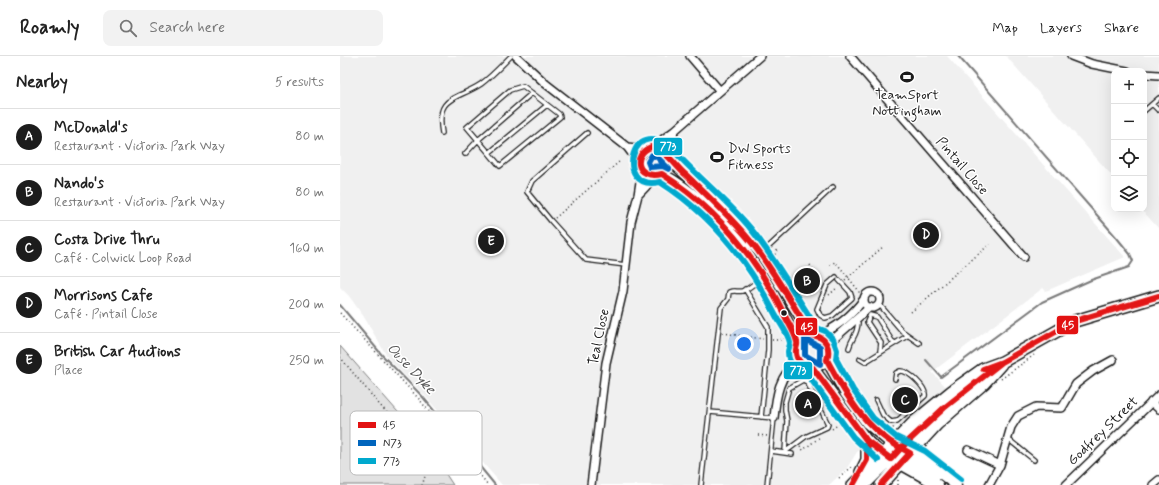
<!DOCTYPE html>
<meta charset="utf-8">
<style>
body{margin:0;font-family:Mynerve,sans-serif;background:#f2f2f2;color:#222}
.controls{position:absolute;right:12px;top:12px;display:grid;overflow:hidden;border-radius:8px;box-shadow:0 4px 16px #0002}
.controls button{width:36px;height:36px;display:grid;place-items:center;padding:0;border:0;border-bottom:1px solid #e0e0e0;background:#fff;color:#222;font:20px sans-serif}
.you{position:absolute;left:404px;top:288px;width:14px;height:14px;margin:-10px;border:3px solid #fff;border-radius:50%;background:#1a73e8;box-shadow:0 0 0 6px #1a73e833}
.badge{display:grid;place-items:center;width:26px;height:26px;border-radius:50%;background:#1c1c1c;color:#fff;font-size:13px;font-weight:700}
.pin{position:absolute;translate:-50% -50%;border:2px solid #fff;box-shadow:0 1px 4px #0006}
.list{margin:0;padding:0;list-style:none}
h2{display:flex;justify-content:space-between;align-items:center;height:52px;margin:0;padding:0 16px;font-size:17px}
h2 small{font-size:13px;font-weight:400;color:#767676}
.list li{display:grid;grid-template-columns:26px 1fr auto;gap:12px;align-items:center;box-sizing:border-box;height:56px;padding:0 16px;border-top:1px solid #e0e0e0}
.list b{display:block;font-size:15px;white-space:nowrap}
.list p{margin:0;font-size:13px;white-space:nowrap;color:#767676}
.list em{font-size:13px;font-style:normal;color:#767676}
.icon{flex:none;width:22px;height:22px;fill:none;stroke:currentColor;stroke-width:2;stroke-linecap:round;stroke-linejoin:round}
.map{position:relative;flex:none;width:819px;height:429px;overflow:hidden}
header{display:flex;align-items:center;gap:24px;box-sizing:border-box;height:56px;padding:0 20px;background:#fff;border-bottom:1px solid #e0e0e0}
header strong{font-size:19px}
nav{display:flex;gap:22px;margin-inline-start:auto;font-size:14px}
.search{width:280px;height:36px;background:#f2f2f2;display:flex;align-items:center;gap:10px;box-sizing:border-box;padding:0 14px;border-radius:8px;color:#767676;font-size:15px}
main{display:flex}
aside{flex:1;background:#fff}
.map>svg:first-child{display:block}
</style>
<header>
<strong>Roamly</strong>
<div class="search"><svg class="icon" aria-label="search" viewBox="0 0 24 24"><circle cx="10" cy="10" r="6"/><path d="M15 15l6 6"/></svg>Search here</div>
<nav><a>Map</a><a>Layers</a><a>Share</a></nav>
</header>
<main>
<aside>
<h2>Nearby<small>5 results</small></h2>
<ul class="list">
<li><span class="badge">A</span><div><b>McDonald's</b><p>Restaurant · Victoria Park Way</p></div><em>80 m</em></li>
<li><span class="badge">B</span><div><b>Nando's</b><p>Restaurant · Victoria Park Way</p></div><em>80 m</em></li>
<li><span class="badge">C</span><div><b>Costa Drive Thru</b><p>Café · Colwick Loop Road</p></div><em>160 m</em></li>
<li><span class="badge">D</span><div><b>Morrisons Cafe</b><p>Café · Pintail Close</p></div><em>200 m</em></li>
<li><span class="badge">E</span><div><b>British Car Auctions</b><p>Place</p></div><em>250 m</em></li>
</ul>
</aside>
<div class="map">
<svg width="819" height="429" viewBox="0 0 819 429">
<rect width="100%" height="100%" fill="#fff"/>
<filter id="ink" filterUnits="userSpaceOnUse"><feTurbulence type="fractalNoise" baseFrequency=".025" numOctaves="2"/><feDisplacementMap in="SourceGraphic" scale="8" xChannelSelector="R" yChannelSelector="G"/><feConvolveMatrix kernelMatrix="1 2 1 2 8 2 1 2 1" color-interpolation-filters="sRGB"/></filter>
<g filter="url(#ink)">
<path fill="#f0f0f0" d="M0,0H607L785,201L706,235L703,232L592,316L607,332L569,363L517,396L507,412L489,429H162L86,341L48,302L24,261L9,240L0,231Z
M666,0H819V173L801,153H804V15H774V122Z"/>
<path fill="#e2e2e2" stroke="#7f7f7f" d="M305 105a9 9 0 1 1 18 0a9 9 0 1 1-18 0Z
M0,290L86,388L113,429H0Z"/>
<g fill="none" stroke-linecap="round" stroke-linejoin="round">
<path stroke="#7a7a7a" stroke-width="2" d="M0,249L42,299L82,340L155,429
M586,304L601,321L702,246L751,224L789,211L793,205L790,198L777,182L618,0"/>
<g stroke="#1c1c1c" stroke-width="6">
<path id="lane" d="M812,48L818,54
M804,55L819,42
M102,77C95,39 117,44 141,28C152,20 162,9 171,0
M247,77L192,125L187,136L211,165L246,204L286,209
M149,97L207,49
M125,98L138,84L127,71L163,40L170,34L183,30L219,58L220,61L160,110L138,84L192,37
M422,197L493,131
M496,221L487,229L477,253L480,259L485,262L492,260L512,242L510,236L499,224
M405,233L428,271V294L421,361
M539,248L562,275L579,287
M509,292C512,281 517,280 518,267L516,264
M540,295L541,287L527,266L530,259L537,261L552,285L555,287
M520,303L525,306L567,280
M463,324L467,326L488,368L487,371L465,381L445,396L447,365L445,354V346L449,332Z
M536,344L543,359L551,366L557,365L585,340C587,332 568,314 560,315L556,317L555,323
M370,356L434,362L427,429
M668,383L694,404
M431,395L452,398
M361,429L381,252L388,243L389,236C394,234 398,236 402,235C409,233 418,226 419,219"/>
</g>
<g stroke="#1c1c1c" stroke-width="10">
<path id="street" d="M176,0L206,28L287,91L299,107
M350,0L380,35
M510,0L684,201
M731,0L752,8L787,15
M804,18L819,19
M287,91L306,93
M312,91L334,75L420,0
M327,100L334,75
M298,139L317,119
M524 244a8 8 0 1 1 16 0a8 8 0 1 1-16 0Z
M477,279C495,274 513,258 524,243
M488,288L530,251
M811,346L819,353
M434,362C436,340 439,318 459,304
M628,394L660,409
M251,429L266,307L283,235L291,166L298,139L302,113
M649,429L660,409L671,371L678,360L696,351L722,352L736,328L753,315L773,304
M726,429L819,339
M813,429L819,424"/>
</g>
<g stroke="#1c1c1c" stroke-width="13">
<path id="secondary" d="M299 105a14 14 0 1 1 28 0a14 14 0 1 1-28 0Z
M328,102L372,142L421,198L472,279
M322,118C386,153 428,223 458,288
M456 295a16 16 0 1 1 32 0a16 16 0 1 1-32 0Z
M487,304L506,338L527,367L552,388L581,402L616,429
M473,312L527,385L541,397L598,429
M563,398L566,402L595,421"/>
</g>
<g stroke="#1c1c1c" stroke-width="14">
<path id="primary" d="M521,416L527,404V385
M513,429L574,366L612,335L643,313L662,306L735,265L819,240
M524,429L600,354
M541,429L597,368L644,327L661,308"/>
</g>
<path stroke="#1c1c1c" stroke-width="1.5" stroke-dasharray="1 3" stroke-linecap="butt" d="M215,162L280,105
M433,202L438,193
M470,209L482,229
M490,209L495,206L499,210L519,235V238
M505,224L544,190
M489,239L498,231
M571,256L650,188
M0,257L79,343L148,429
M383,277L423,283
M432,284H439L446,282
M0,301L38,347L84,396C87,408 87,417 82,429
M661,323L694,299
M545,370L551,372H556
M492,373L502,366
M418,379L428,380
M460,390L463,394L480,381
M499,422L514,409
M558,429V424"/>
<use href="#lane" stroke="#fff" stroke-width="3.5"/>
<use href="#street" stroke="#fff" stroke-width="7"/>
<use href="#secondary" stroke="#fff" stroke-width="10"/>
<use href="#primary" stroke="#fff" stroke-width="11"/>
<g stroke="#fff" stroke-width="9">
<path id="bus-1" d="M311,91C328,95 334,109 346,119C369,141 392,162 412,187C435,216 452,249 472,279C486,281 491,291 487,304C505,338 526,374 561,392L551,403L527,385L473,312C464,310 455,305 456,294C456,291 458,289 457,286C455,276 448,267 444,258C416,201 376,152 322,118C295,124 292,98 311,91Z
M643,313L662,306L735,265L819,240
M561,392L604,352L662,306
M513,429L527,404V385
M541,429L570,397L561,392"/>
</g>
<g stroke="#fff" stroke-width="9">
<path id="bus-2" d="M312,99L317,101L329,113L323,110L310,111L308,106Z
M465,283L480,291V308L465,299Z"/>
</g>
<g stroke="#fff" stroke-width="9">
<path id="bus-3" d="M538,404L513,381L468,319C457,316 448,308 448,296C448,293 450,290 450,287C449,279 440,267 436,260C409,206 372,159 320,126C271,137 293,49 337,98C361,124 389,146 411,173C436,204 455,239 477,272L485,275L493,283L497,294L496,303L513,334L533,362L556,381L585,395L621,423"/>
</g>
<use href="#bus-1" stroke="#e21212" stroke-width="6"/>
<use href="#bus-2" stroke="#0065bd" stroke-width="6"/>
<use href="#bus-3" stroke="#00a9ce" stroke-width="6"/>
</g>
</g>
<defs>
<g id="stadium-bare" transform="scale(1.08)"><path d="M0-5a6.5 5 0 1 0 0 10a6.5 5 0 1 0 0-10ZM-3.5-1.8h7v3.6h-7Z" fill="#1c1c1c" stroke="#fff" stroke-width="2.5" paint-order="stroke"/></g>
</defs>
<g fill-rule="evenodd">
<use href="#stadium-bare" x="567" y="21"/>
<use href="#stadium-bare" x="377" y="101"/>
</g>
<circle fill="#1c1c1c" stroke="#fff" stroke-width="1.5" cx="444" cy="257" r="3.5"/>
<g text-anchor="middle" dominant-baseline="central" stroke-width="3" stroke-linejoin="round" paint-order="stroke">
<g font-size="14" fill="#1c1c1c" stroke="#fff">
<text x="567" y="39">TeamSport<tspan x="567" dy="16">Nottingham</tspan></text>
<text x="388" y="93" text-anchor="start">DW Sports<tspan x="388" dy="16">Fitness</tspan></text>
</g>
<g font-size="14" fill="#1c1c1c" stroke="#fff">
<text transform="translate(622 110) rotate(49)">Pintail Close</text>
<text transform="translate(259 281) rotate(-78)">Teal Close</text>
<text transform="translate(763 375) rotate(-44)">Godfrey Street</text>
</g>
<g font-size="15" font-style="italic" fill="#5a5a5a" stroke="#fff">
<text transform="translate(71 313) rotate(47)">Ouse Dyke</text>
</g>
</g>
<rect x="10" y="355" width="132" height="64" rx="6" fill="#fff" stroke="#bbb" stroke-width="1"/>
<rect x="18" y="366" width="18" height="6" fill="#e21212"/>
<rect x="18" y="384" width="18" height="6" fill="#0065bd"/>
<rect x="18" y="402" width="18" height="6" fill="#00a9ce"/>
<g font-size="11" fill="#1c1c1c">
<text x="43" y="373">45</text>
<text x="43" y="391">N73</text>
<text x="43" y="409">773</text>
</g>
<g stroke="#fff" stroke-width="1.5">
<rect x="313" y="81" width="30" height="19" rx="4" fill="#00a9ce"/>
<rect x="716" y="259" width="23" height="20" rx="4" fill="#e21212"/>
<rect x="455" y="261" width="23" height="19" rx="4" fill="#e21212"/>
<rect x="443" y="305" width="30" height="19" rx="4" fill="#00a9ce"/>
</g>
<g font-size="11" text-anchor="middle" font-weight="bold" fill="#fff">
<text x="328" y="94">773</text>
<text x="728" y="273">45</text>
<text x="467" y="275">45</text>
<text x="458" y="318">773</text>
</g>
</svg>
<div class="controls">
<button>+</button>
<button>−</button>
<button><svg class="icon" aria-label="locate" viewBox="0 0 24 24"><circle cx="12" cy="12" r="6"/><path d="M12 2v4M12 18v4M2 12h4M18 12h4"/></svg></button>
<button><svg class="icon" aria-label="layers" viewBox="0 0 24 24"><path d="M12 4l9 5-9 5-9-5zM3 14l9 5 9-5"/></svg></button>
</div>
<div class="you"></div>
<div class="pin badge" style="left:468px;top:348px">A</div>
<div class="pin badge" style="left:467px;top:225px">B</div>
<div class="pin badge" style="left:565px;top:344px">C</div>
<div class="pin badge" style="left:586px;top:179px">D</div>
<div class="pin badge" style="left:151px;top:185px">E</div>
</div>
</main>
